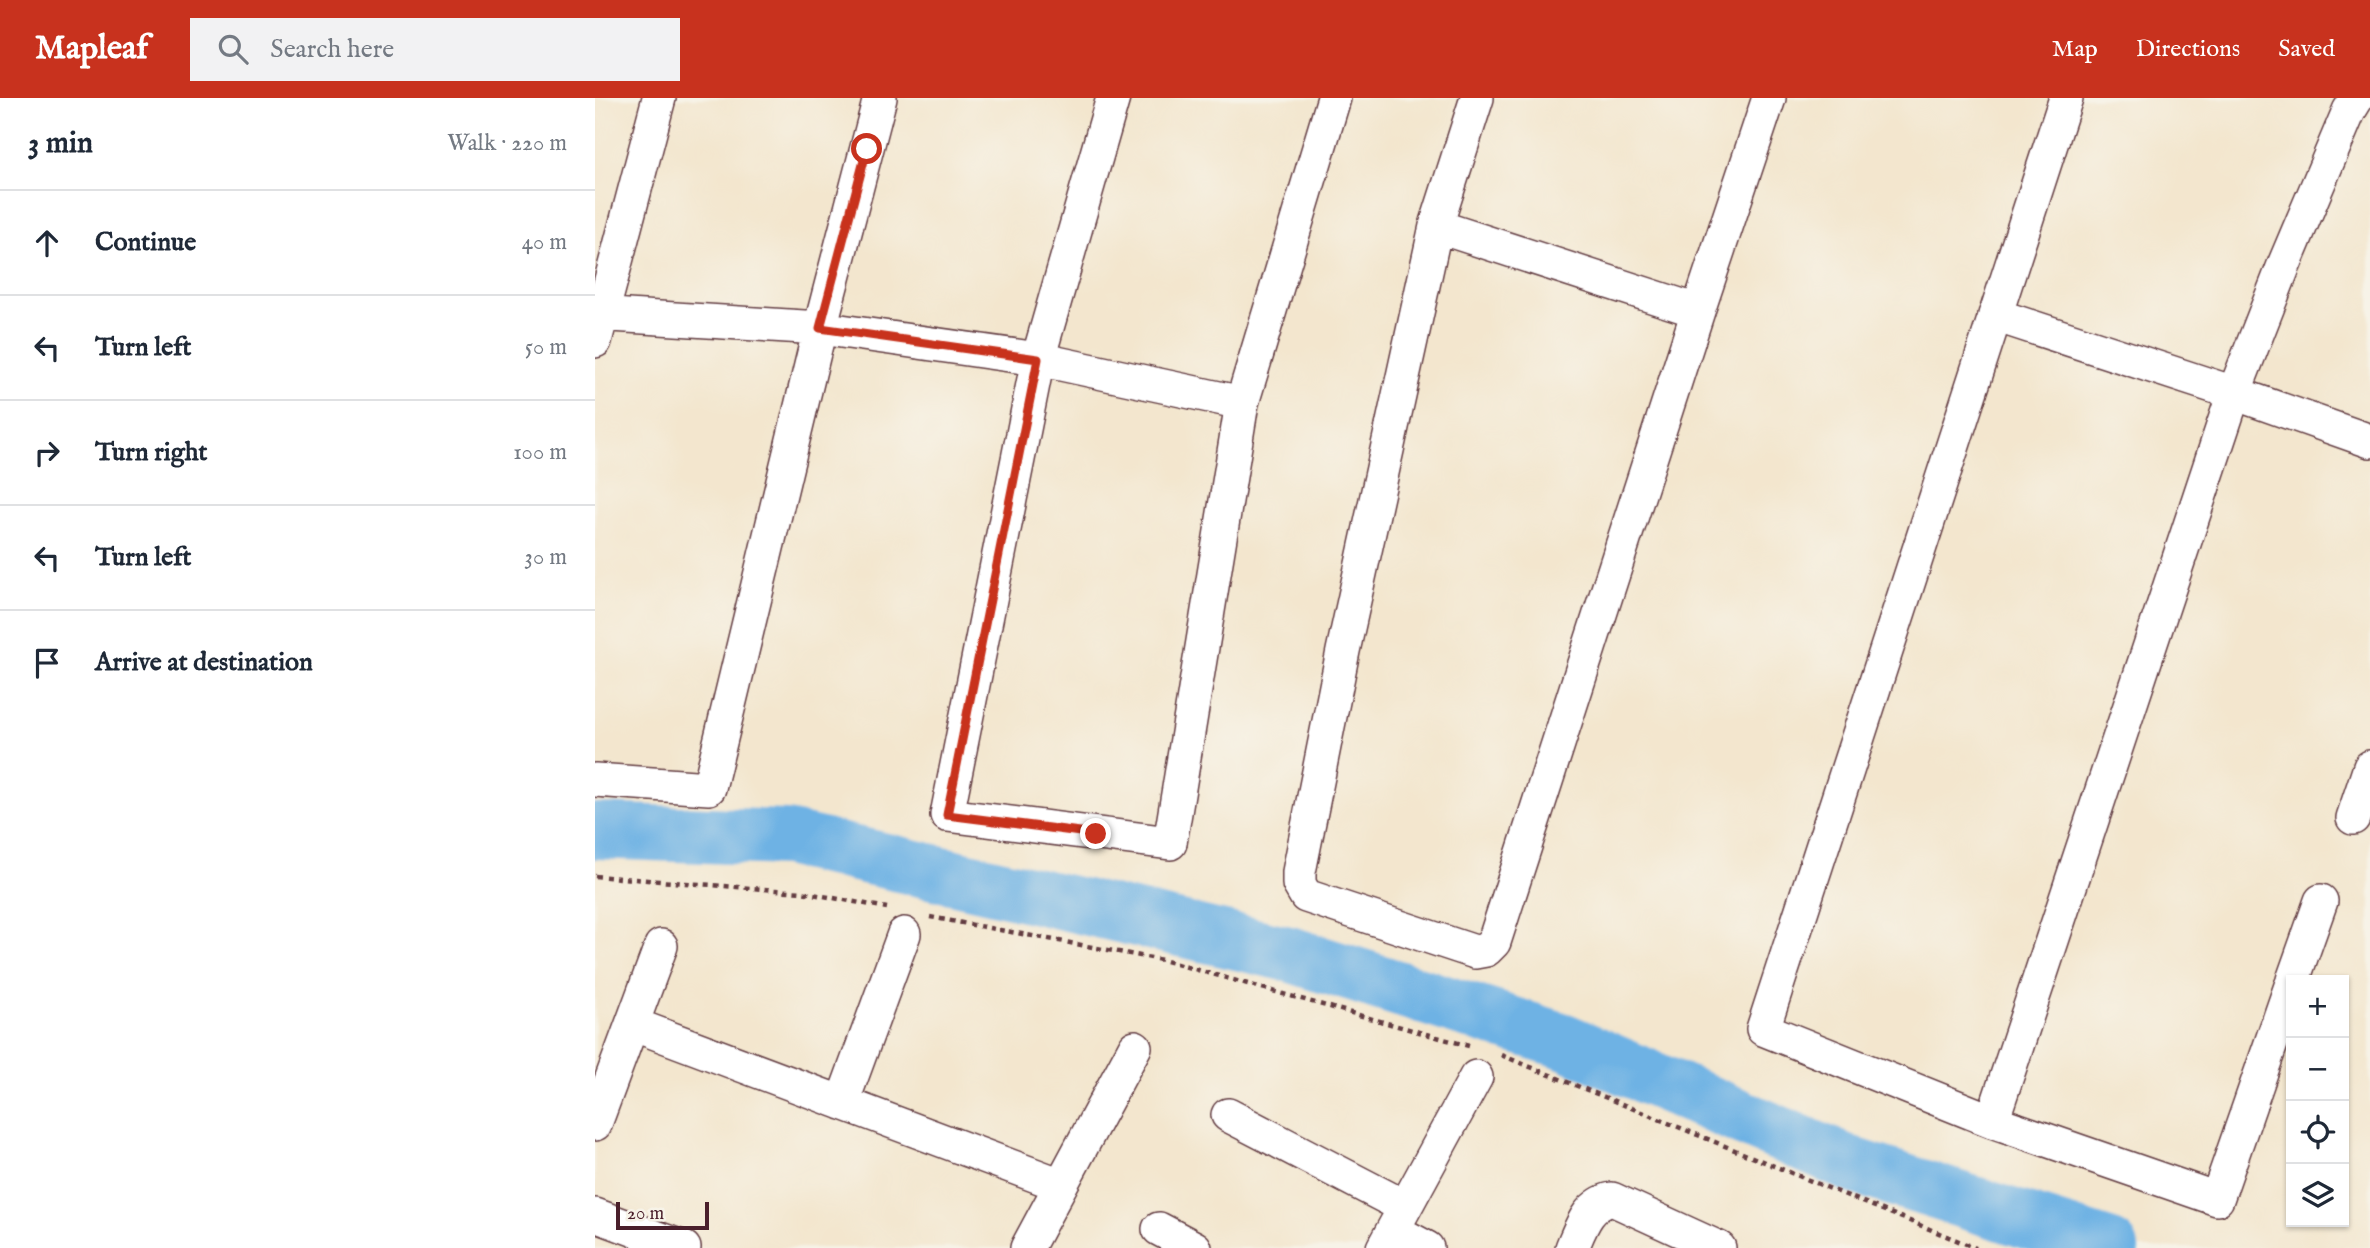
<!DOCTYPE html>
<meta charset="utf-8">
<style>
body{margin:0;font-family:"IM FELL English",serif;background:#f2f2f3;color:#1f2937}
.controls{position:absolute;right:21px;bottom:21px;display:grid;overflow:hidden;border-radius:0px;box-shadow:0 2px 5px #0004}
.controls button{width:63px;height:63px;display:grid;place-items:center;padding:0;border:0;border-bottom:2px solid #e0e1e3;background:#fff;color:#1f2937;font:35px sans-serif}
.scale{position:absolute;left:21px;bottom:18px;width:93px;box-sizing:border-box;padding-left:7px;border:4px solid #4a1f2b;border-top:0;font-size:19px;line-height:24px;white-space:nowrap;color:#4a1f2b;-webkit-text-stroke:5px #f7f3e8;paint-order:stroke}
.stop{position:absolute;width:21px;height:21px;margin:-16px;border:5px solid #c8321e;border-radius:50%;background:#fff}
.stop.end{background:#c8321e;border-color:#fff;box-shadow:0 2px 7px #0008}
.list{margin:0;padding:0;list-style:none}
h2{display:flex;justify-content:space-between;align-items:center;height:91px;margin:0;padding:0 28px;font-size:30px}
h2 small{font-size:23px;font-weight:400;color:#747a83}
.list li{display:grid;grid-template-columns:46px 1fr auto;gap:21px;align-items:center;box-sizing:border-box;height:105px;padding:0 28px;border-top:2px solid #e0e1e3}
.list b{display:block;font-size:26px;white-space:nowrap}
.list em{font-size:23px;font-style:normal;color:#747a83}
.icon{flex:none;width:38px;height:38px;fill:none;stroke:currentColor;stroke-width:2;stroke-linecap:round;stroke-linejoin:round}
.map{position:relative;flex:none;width:1775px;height:1150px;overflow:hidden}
header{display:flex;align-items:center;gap:42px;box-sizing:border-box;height:98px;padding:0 35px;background:#c8321e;color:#fff}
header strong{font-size:33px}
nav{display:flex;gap:38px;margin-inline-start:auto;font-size:24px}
.search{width:490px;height:63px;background:#f2f2f3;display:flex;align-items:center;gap:18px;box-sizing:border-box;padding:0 24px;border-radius:0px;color:#747a83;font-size:26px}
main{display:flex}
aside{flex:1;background:#fff}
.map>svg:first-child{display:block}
</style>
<header>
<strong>Mapleaf</strong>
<div class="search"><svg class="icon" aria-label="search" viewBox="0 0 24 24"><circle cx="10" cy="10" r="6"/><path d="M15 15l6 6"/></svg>Search here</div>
<nav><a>Map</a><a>Directions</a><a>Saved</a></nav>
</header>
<main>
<aside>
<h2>3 min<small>Walk · 220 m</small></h2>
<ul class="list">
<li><svg class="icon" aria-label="ahead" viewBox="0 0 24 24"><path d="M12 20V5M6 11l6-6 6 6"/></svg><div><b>Continue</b></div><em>40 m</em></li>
<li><svg class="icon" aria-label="left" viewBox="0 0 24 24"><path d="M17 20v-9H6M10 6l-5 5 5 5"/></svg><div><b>Turn left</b></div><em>50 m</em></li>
<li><svg class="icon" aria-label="right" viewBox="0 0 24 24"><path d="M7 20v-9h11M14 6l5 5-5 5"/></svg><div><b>Turn right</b></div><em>100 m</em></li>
<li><svg class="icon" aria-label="left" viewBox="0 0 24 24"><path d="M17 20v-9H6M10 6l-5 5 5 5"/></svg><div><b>Turn left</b></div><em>30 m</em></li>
<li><svg class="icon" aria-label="arrive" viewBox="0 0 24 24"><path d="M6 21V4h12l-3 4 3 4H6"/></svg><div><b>Arrive at destination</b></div></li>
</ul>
</aside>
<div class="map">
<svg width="1775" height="1150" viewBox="0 0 1775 1150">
<rect width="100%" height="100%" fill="#f7f3e8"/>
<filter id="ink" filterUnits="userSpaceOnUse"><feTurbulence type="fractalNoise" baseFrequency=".0143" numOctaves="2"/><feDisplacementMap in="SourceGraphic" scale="14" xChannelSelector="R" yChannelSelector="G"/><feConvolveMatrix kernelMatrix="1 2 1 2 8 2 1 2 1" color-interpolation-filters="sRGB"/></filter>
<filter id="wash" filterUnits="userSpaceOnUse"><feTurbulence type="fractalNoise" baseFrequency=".00686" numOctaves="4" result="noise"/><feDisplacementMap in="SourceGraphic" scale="28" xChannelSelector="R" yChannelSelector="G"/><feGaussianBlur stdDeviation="1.57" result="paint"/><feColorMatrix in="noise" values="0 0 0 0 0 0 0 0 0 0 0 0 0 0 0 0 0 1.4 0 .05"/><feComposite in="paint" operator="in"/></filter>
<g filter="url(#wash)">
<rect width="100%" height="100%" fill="#f3e6ce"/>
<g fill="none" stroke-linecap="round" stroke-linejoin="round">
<path stroke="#6eb2e4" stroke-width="56" d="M0,733L191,740L694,856L969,943L1257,1067L1516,1150"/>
</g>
</g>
<g filter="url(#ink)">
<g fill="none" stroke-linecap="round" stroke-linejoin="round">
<g stroke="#633d43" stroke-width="36">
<path id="street" d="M518,0L443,261L352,717L575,745L647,305L739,0
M882,0L841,128L748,553L704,774V786L711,798L880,854L891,852L899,844L1103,213L1174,0
M1471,0L1168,931L1397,1023L1622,1101L1696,888
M1762,0L1754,13L1689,167L1639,295L1775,343
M841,128L1103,213
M0,216L225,230L443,261L647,305
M0,243L64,0
M0,682L114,690L225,230L285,0
M1758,720L1775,669
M1698,882L1726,803
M37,926L466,1087
M247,1005L309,836
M633,1017L810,1109
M1397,1023L1639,295L1400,217
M0,1026L66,848
M0,1117L89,1150
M564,1131L600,1150
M798,1132L832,1150
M432,1150L540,949
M788,1150L881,979
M977,1150C986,1129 993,1106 1017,1101L1124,1150"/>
</g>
<path stroke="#633d43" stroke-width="4.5" stroke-dasharray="5 5" stroke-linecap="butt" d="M0,778L207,794L292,810
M335,819L567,862L874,948
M906,957L1381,1150"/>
<use href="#street" stroke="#fff" stroke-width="33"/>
</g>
</g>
<g fill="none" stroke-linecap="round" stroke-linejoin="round" filter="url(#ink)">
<path stroke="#c8321e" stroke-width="9" d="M272,51L225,230L443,261L352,717L501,736"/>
</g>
</svg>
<div class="controls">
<button>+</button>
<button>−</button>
<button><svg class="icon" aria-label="locate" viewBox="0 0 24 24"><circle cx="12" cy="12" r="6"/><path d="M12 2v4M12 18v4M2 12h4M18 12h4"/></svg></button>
<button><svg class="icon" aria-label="layers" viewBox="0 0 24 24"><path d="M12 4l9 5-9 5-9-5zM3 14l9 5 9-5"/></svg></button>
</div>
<div class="scale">20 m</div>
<div class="stop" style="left:272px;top:51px"></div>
<div class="stop end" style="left:501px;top:736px"></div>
</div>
</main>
